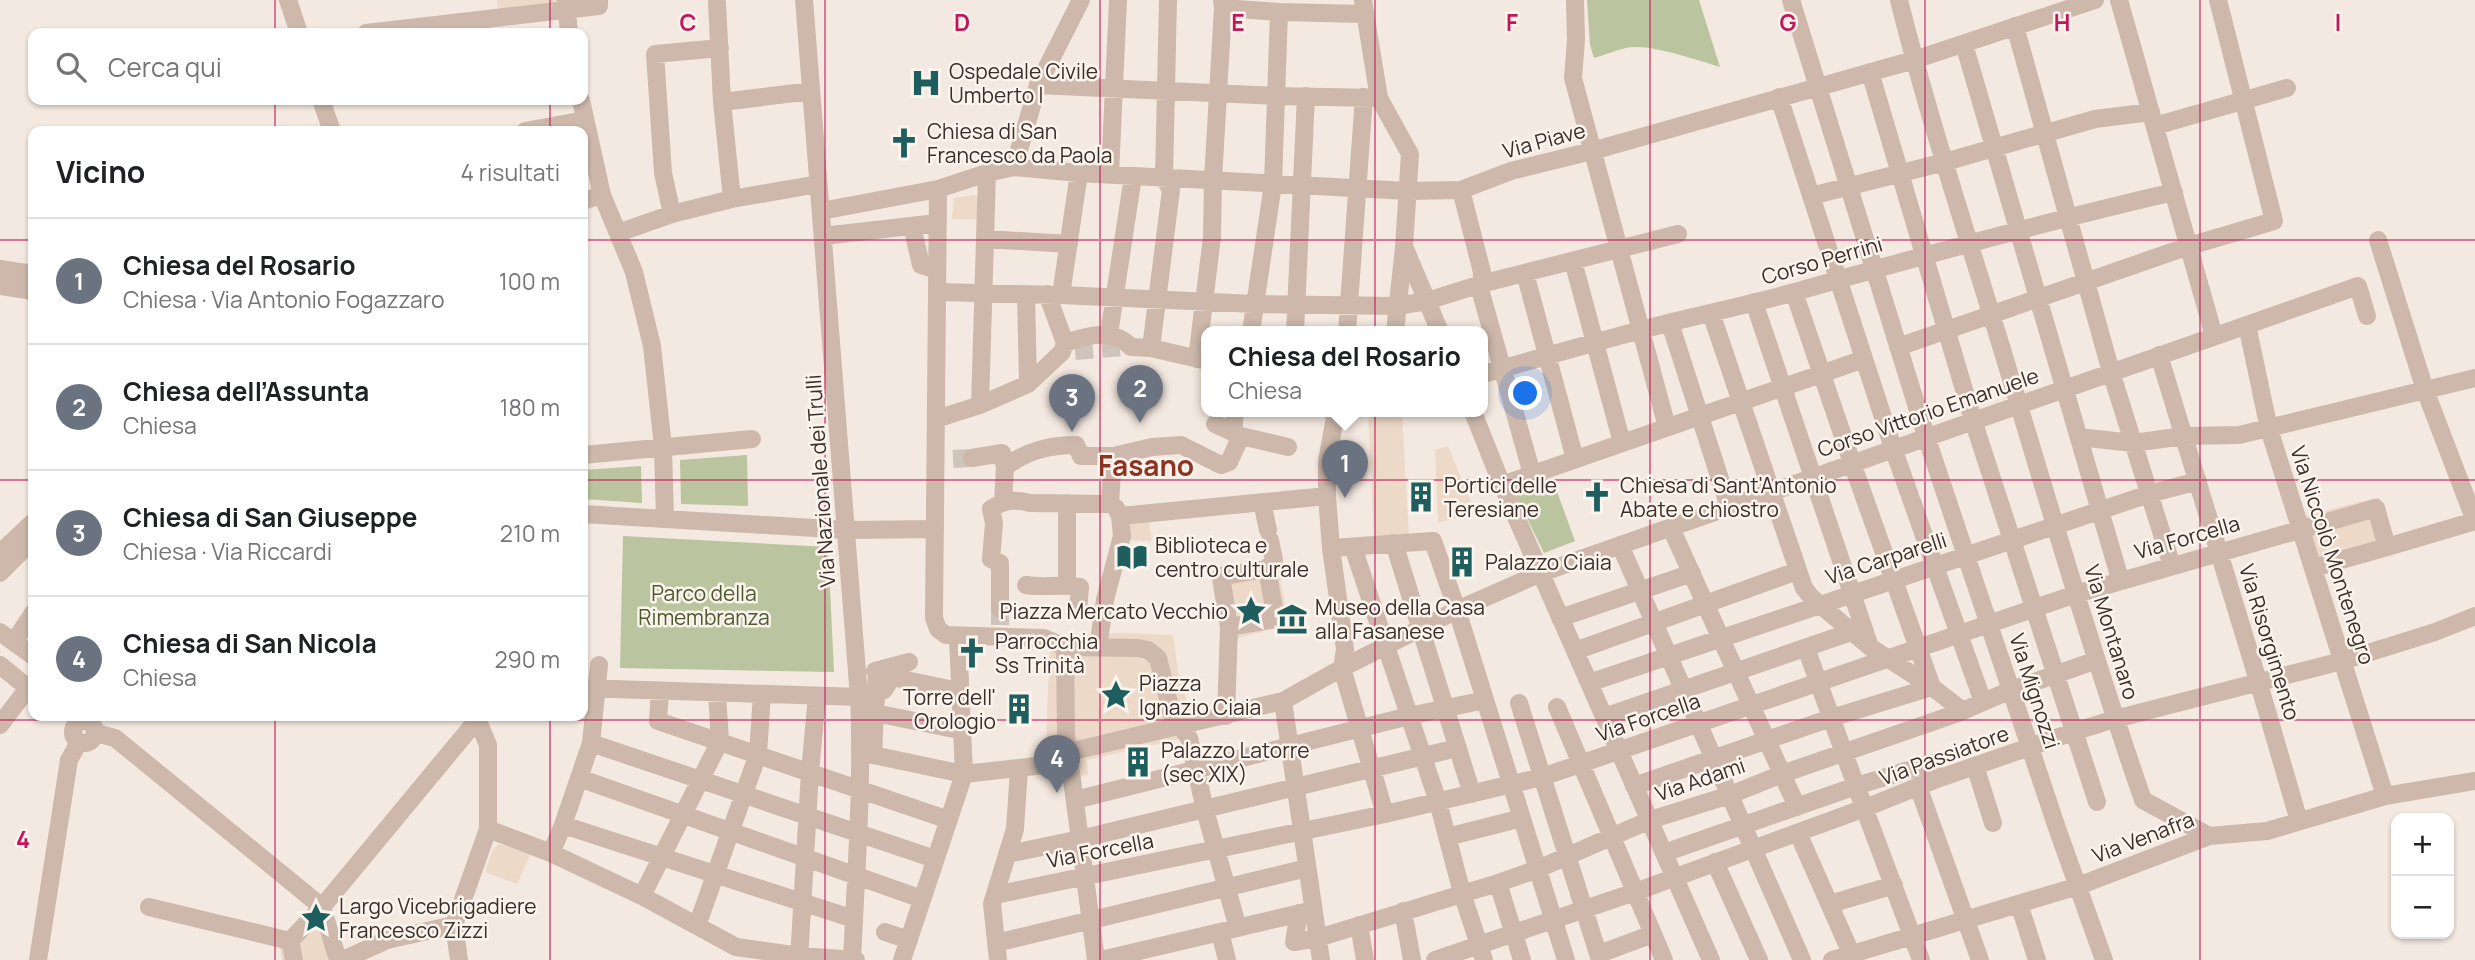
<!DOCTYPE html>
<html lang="it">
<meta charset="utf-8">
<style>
body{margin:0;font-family:Manrope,sans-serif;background:#f2f2f2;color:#202124}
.controls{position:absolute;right:21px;bottom:21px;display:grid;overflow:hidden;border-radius:14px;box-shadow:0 2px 5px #0004}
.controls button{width:63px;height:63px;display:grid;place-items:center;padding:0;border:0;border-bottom:2px solid #e0e0e0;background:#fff;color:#202124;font:35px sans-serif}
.you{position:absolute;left:1526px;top:394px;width:24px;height:24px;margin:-18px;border:5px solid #fff;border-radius:50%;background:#1a73e8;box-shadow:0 0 0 10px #1a73e833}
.badge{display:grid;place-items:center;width:46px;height:46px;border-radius:50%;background:#d93025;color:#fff;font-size:23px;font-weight:700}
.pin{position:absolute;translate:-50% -58px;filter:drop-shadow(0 2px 4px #0008)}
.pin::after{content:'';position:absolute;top:37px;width:24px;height:21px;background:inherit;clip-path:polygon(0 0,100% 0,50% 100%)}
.popup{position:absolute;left:1201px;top:326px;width:287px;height:91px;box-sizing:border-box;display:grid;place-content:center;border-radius:14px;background:#fff;filter:drop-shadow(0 2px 5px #0005);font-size:23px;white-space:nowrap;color:#757577}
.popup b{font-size:26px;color:#202124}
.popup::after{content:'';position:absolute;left:50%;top:100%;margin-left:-14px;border:14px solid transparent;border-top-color:#fff}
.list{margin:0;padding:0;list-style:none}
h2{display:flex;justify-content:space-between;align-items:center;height:91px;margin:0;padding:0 28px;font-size:30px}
h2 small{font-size:23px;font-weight:400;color:#757577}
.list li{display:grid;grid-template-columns:46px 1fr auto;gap:21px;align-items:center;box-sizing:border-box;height:126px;padding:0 28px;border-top:2px solid #e0e0e0}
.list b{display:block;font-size:26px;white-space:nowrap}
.list p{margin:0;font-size:23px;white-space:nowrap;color:#757577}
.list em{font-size:23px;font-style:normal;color:#757577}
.icon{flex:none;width:38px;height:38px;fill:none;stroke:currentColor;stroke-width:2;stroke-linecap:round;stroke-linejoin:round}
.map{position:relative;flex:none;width:2475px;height:960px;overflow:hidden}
.search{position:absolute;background:#fff;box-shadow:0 2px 5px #0004;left:28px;top:28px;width:560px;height:77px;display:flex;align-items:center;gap:18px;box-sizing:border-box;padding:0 24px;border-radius:14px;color:#757577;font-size:26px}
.panel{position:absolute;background:#fff;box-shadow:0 2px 5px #0004;left:28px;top:126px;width:560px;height:595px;border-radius:14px}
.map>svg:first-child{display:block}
</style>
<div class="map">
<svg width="2475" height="960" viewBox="0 0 2475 960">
<rect width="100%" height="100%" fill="#f4e9e0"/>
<path fill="#bac49f" d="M1587,0H1699L1720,67C1696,60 1649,43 1626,48C1616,50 1605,55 1594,58L1590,45Z
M747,455L748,506L681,504L680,460Z
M641,466L642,503L583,499V470Z
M1552,478L1575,541L1544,553L1514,491Z
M623,536L828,547L834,672L620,668Z"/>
<path fill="#ecd9c7" d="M497,0H602L499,19Z
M974,195L979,197L981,220L952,219L954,198Z
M1368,412H1402L1409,536L1374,539Z
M1448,446L1476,513L1438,523L1435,450Z
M2379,497L2394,550L2319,570L2305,516Z
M1148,513L1152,541L1121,540L1120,516Z
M1277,560L1289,625L1234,639L1220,627L1210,571Z
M1126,633L1173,635L1180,684H1182L1197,735L1087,760L1088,775L1045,779L1048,685L1049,677L1052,675L1053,664L1049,662L1050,647L1061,635Z
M498,844L531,853L517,884L485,872L492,851Z
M323,896L332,960H282L279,941Z"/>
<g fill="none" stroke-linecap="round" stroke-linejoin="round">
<path stroke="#cfc4bc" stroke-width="18" stroke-dasharray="18 9" stroke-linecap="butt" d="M1075,351L1123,347
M953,459L972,458
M1000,609V625"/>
<path stroke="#cdb8ab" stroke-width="18" d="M288,0L299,33
M566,0L569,33
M804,0L859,697C863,785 856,872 852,960
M1222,0L1223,8L1279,12L1364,14
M1363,0L1379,98L1410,154L1404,247L1395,332
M1575,0L1576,40L1573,78L1667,427
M1791,0L1926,436L2057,828L2104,960
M1899,0C1929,120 1968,237 2004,356C2049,504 2092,653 2143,800L2209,836
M2119,0L2214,336
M717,3L722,102L732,199
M2015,26L2111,372L2172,566
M366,33L599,6V0
M1964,44L2120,579
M1870,72L1973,420L2097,802
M1038,85L1275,96L1379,98
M1779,97L1893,448L1983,702
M321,100L332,131
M581,100L602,195L634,272L652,346L663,447L665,519
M722,102L811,91
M2155,126L2287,88
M525,131L585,120
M1014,167L1038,85L1081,0
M1110,174L1118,0
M938,189L934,618L938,629L946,635L1044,638L1065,647
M1461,190L1482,272L1481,293L1532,474
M1811,196L1945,162L2095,119L2151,112
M583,201L602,195
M821,211L938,189L987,173L1014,167L1079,173L1408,191L1461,190L1511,171L1592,151L1914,60L2095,0
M672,214L663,173L655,54L720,48
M912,226L921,265L937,270
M618,233L672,214L732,199L818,184
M823,236L937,223
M985,239L1069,244
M2378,240L2425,390L2475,521
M1406,251L1440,332
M1573,261L1622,443
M0,269L33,274
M1525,273L1575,459
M0,286L33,291
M937,292L1061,295L1255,304L1397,306L1427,301L1481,284L1678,234
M1794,292L1852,463L1932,687L1963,711
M1026,294L1028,384
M1047,294L1065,343
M1061,295L1079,173
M1754,302L1870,647L1932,687
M1711,313L1804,588L1811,597L1870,647
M1670,323L1729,507
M2247,325L2269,429L2385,796
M1251,332L1273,184L1279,12
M1295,332L1306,96
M1347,332L1364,97
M1109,334L1133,176
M1898,347L2189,246L2274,221L2218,0
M1151,348L1171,190L1164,178L1168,0
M2159,355L2259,684L2299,821
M1197,359L1212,237L1213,180L1223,8
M1483,374C1546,356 1609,338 1672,322C1713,312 1755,303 1795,292C1921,256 2047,221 2174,192
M980,405L987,173
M1336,412L1327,461V496L1331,548L1345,649L1342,668L1385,814
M1473,412L1502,485L1711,960
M936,419L980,405L1028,384L1062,352L1065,343C1088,335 1113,328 1131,347L1151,348L1207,361
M1215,424L1241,436L1288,447
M1233,433L1235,412
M2079,437L2133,443L2184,436L2239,435L2475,378
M583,455L752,439
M972,458L1002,453L1005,467L1003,502
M1005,467C1027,451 1049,445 1076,445L1081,456H1113L1152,447L1181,445L1221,465L1229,462L1241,436
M1502,485L1864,359
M1262,502L1268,530
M1110,504L1113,456
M583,514L847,530L935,529
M1120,516L1327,496
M1671,528L1797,807
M1394,543L1472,794
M1620,545L1802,960
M1353,547L1438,802L1462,893L1484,960
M2387,547L2475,521
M1331,548L1433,541L1457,610L1566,960
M0,553L33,522
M1267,569L1274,560L1270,540
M0,573L33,540
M1067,584V503
M1026,585C1044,588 1062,584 1080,587L1078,611
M1000,609V563L991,559L994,523L991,509C1004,500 1015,499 1030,503L1110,504
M1560,618L1692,573
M0,632L33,656
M14,642L33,613
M1098,647L1105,600L1122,536L1120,516L1116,508
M1575,651L1797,571
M0,665L33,692
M875,671L909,662
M877,671L873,755L954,772
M1589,683L2149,494L2198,481
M583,688L859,697
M660,691L658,721L940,817
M875,695L884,690L892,677L949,689
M1283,701L1321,960
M1519,703L1600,960
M1557,707L1664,960
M875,713L954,729
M1226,716L1229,627L1221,576L1267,569L1276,619L1229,627
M1604,717L1851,632
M73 732a11 11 0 1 1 22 0a11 11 0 1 1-22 0Z
M0,725L28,688
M96,733L115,738L322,907
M591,743L926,856
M1975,766L1993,823
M964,774L1045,765L1069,752L1283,701L1342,668L1457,610L1541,573L2358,286L2367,316
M579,778L922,899
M1634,786L1831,718L1932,687
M1918,786L1980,960
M1075,800L1409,716L1485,700
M563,825L854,919
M488,829L551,853L642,896L736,947L800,956L856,960
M1798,833L1854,960
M1447,837L1522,818
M551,853L563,825L591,743L599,665
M1664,853L1856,786L1806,648
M1008,854L1080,839L1457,748
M1715,862L1759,960
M1498,883L1522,960
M995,895L1385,814L1542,777L2076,594L2376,508L2387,547L2313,568
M642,896L720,741L717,693
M1830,904L1894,885
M2019,904L2037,960
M149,907L290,941
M322,907L338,960
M1403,911L1412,960
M1299,913L1294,942L1318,938L1498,883L1538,869L1650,820L1730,795L1782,774L1958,713L2011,690L2097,660
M1359,925L1365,960
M697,926L758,754L762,694
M885,932L909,940
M1220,932L1227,960
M996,943L1307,868
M1599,954L1653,934
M38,960L69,760L79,742
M294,960L290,941L322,907L477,720
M343,960L387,940L454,925
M459,960L454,925L488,829V745L476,716
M799,960L810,772L817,696
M902,960L964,774L958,637
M998,960L992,904L1015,829L1019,769
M1096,960L1066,735L1065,647L1138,648L1148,650L1158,658L1172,715L1189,738L1205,810L1238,928
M1101,960L1309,911
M1435,960L1635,892L1865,808L1937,779L2073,732L2115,719L2342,661L2435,632L2475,616
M1832,960L2078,886L2209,836L2267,831L2385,796L2475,781
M1921,960L1856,786L1932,763L1937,779"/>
</g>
<path fill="none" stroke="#c2185b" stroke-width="2" stroke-opacity="0.55" d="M275,0V33M550,0V33M825,0V960M1100,0V960M1375,0V960M1650,0V960M1925,0V960M2200,0V960M275,100V131M550,100V131M0,240H33M583,240H2475M0,480H33M583,480H2475M275,716V960M550,716V960M0,720H2475"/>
<defs>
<g id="hospital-bare" transform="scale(2.415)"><path d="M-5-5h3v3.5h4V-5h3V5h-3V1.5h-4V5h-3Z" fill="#1e5e5e" stroke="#fbf4ed" stroke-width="2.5" paint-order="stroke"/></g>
<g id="church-bare" transform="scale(2.415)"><path d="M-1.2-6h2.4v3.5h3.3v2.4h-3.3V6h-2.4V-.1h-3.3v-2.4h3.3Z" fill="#1e5e5e" stroke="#fbf4ed" stroke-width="2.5" paint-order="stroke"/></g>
<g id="building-bare" transform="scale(2.415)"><path d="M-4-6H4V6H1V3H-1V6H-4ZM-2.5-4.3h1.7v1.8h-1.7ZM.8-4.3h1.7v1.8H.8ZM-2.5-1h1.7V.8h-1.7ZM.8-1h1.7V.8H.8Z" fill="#1e5e5e" stroke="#fbf4ed" stroke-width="2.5" paint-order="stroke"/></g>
<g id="library-bare" transform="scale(2.415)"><path d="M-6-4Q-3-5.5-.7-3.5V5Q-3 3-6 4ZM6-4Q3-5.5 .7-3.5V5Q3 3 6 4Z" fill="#1e5e5e" stroke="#fbf4ed" stroke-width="2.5" paint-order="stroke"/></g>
<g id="sight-bare" transform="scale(2.415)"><path d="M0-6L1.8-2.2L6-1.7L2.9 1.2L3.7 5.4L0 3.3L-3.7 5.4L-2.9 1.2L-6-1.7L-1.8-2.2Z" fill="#1e5e5e" stroke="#fbf4ed" stroke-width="2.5" paint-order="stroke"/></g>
<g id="museum-bare" transform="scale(2.415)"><path d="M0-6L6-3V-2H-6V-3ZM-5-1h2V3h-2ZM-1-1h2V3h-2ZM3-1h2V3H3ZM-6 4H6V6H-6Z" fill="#1e5e5e" stroke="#fbf4ed" stroke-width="2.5" paint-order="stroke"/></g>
</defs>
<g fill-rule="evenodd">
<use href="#hospital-bare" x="926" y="83"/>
<use href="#church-bare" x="904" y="143"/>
<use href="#building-bare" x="1421" y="497"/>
<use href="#church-bare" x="1597" y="497"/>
<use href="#library-bare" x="1132" y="557"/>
<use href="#building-bare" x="1462" y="562"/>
<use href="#sight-bare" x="1251" y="611"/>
<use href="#museum-bare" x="1292" y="619"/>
<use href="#church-bare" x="972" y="653"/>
<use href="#sight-bare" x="1116" y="695"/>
<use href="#building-bare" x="1019" y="709"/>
<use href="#building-bare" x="1138" y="762"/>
<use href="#sight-bare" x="316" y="918"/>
</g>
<g text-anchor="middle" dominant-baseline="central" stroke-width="5" stroke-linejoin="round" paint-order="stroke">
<g font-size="21" fill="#3a2e2a" stroke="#fbf4ed" text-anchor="start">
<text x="949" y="71">Ospedale Civile<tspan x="949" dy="24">Umberto I</tspan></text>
<text x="927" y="131">Chiesa di San<tspan x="927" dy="24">Francesco da Paola</tspan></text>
<text x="1444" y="485">Portici delle<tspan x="1444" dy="24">Teresiane</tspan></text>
<text x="1620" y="485">Chiesa di Sant'Antonio<tspan x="1620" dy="24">Abate e chiostro</tspan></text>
<text x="1155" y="545">Biblioteca e<tspan x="1155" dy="24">centro culturale</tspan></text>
<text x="1485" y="562">Palazzo Ciaia</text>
<text x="1315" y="607">Museo della Casa<tspan x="1315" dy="24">alla Fasanese</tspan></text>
<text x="1228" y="611" text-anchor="end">Piazza Mercato Vecchio</text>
<text x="995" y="641">Parrocchia<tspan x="995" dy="24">Ss Trinità</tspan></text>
<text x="1139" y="683">Piazza<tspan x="1139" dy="24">Ignazio Ciaia</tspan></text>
<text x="996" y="697" text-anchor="end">Torre dell'<tspan x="996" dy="24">Orologio</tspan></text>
<text x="1161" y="750">Palazzo Latorre<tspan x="1161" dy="24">(sec XIX)</tspan></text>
<text x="339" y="906">Largo Vicebrigadiere<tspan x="339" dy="24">Francesco Zizzi</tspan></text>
</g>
<g font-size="21" fill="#3a2e2a" stroke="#fbf4ed">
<text transform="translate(1544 140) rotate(-15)">Via Piave</text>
<text transform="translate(1822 260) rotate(-16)">Corso Perrini</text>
<text transform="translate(1928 412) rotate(-19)">Corso Vittorio Emanuele</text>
<text transform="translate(820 481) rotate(-94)">Via Nazionale dei Trulli</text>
<text transform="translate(2187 537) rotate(-16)">Via Forcella</text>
<text transform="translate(2333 555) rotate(72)">Via Niccolò Montenegro</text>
<text transform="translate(1886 558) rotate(-18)">Via Carparelli</text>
<text transform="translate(2112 632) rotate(73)">Via Montanaro</text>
<text transform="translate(2270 642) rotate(73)">Via Risorgimento</text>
<text transform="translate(2035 691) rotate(72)">Via Mignozzi</text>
<text transform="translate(1648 717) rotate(-19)">Via Forcella</text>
<text transform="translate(1944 755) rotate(-20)">Via Passiatore</text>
<text transform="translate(1700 779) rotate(-19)">Via Adami</text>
<text transform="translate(2143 837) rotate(-21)">Via Venafra</text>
<text transform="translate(1100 850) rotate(-11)">Via Forcella</text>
</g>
<g font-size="21" fill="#4c5a2d" stroke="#fbf4ed">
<text x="704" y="593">Parco della<tspan x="704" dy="24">Rimembranza</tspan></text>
</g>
<g font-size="28" font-weight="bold" fill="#8c3321" stroke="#fbf4ed">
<text x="1146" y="465">Fasano</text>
</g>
</g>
<g font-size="23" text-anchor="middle" font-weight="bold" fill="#c2185b" stroke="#fbf4ed" stroke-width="5" stroke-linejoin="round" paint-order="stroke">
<text x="688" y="31">C</text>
<text x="962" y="31">D</text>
<text x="1238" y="31">E</text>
<text x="1512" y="31">F</text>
<text x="1788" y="31">G</text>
<text x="2062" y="31">H</text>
<text x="2338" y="31">I</text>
<text x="23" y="848">4</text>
</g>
</svg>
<div class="controls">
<button>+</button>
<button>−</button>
</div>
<div class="you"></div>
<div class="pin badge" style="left:1345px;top:498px;background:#6b7280">1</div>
<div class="popup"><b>Chiesa del Rosario</b>Chiesa</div>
<div class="pin badge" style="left:1140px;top:423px;background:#6b7280">2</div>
<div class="pin badge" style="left:1072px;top:432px;background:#6b7280">3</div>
<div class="pin badge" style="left:1057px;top:793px;background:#6b7280">4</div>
<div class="search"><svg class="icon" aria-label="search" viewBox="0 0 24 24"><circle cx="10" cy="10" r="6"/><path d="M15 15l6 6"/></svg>Cerca qui</div>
<section class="panel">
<h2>Vicino<small>4 risultati</small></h2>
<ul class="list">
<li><span class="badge" style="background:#6b7280">1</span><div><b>Chiesa del Rosario</b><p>Chiesa · Via Antonio Fogazzaro</p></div><em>100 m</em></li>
<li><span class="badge" style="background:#6b7280">2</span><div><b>Chiesa dell’Assunta</b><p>Chiesa</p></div><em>180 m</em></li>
<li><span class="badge" style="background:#6b7280">3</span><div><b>Chiesa di San Giuseppe</b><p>Chiesa · Via Riccardi</p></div><em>210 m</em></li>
<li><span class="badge" style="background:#6b7280">4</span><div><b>Chiesa di San Nicola</b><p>Chiesa</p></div><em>290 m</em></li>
</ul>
</section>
</div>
